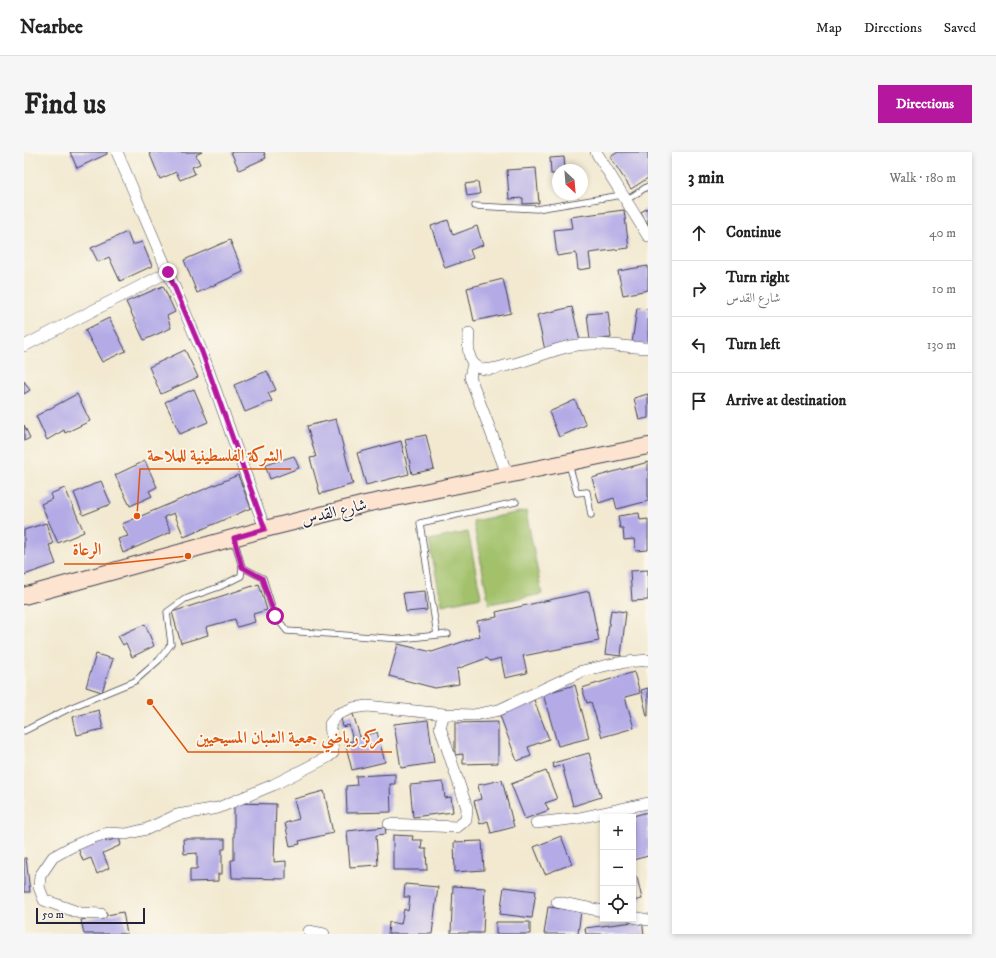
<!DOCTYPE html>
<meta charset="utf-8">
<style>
body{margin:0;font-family:"IM FELL DW Pica",Amiri,serif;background:#f6f6f6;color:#222}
.controls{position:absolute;right:12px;bottom:12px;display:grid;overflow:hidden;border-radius:0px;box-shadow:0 2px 6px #0003}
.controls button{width:36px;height:36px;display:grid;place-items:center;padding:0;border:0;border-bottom:1px solid #e0e0e0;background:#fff;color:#222;font:20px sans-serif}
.compass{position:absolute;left:528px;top:12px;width:36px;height:36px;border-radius:50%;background:#fff;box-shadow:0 2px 6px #0003;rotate:154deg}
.scale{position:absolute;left:12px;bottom:10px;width:109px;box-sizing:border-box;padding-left:4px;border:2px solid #22223b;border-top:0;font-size:11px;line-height:14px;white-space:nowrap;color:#22223b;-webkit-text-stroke:3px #fbf7ec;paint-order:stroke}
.stop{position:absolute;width:12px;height:12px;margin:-9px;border:3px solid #b5179e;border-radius:50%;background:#fff}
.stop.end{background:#b5179e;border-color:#fff;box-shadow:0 1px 4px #0008}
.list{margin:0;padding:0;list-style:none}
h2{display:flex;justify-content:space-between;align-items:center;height:52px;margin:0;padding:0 16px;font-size:17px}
h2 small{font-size:13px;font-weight:400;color:#767676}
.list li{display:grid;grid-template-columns:26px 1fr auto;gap:12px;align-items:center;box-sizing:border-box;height:56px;padding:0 16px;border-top:1px solid #e0e0e0}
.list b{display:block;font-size:15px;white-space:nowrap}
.list p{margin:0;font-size:13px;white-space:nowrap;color:#767676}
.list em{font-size:13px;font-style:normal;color:#767676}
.icon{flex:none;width:22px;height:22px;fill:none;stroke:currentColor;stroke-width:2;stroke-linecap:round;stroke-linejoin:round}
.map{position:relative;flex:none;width:624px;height:782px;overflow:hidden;border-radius:0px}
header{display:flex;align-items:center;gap:24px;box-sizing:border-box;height:56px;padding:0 20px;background:#fff;border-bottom:1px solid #e0e0e0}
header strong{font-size:19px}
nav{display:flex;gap:22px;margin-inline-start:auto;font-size:14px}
.intro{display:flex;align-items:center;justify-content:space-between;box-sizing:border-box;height:96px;padding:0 24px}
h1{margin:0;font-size:28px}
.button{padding:10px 18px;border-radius:0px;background:#b5179e;color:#fff;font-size:14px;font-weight:700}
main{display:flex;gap:24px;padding:0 24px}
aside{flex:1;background:#fff;border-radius:0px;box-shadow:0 2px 6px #0003}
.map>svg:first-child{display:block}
</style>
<header>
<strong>Nearbee</strong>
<nav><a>Map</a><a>Directions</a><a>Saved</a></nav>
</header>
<div class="intro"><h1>Find us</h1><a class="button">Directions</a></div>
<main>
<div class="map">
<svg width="624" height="782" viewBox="0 0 624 782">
<rect width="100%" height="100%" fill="#fbf7ec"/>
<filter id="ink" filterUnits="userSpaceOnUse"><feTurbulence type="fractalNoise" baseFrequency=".025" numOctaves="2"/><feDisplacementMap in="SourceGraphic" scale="8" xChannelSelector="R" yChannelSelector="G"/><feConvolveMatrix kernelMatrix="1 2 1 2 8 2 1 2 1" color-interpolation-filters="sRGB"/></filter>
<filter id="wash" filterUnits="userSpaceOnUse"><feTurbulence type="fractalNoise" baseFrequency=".012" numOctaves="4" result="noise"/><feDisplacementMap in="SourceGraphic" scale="16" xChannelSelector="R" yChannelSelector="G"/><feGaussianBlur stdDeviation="0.9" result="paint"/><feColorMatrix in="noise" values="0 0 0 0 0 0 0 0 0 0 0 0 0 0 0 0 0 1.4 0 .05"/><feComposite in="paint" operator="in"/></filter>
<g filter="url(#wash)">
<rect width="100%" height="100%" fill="#f2e9d0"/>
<path fill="#a2c16a" stroke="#627252" d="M502,359L518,442L465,452L449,369Z
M444,380L457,445L418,453L405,388Z"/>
<g id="blocks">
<path fill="#b4abe6" d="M46,0H83V2L53,16Z
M125,0H178L172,3L176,12L168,15L171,22L156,28L152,20L136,27Z
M207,0H240L242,6L215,18Z
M594,0H624V26L607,37L586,5Z
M540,5L541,18H534V22H527L526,6Z
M512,16L515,51L499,52V46L485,47L483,18Z
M454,30L456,42L443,44L441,32Z
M624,56V73L617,60Z
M600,58L605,96L565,101L567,116L554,118L552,101L533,104L530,78L548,76L546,65Z
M424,68L429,83L453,74L459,93L446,98L449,106L421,116L407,74Z
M103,80L108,93L118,90L128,114L96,129L85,105L74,110L67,96Z
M206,88L219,120L173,141L160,108Z
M624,114V138L599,143L594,119Z
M479,127L487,161L450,169L443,136Z
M139,134L151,160L143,164L147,176L120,188L102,150Z
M548,155L556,189L521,198L513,163Z
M613,156L624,157V193L608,191Z
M584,160L587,186L566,188L563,162Z
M85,166L102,199L78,210L61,178Z
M161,198L174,225L137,242L125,215Z
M243,219L252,238L244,241L248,249L221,260L210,233Z
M0,229L6,238L0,242Z
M170,237L184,270L156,282L141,250Z
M53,242L66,269L41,281L40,278L23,288L12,264Z
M624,242V266L615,268L610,246Z
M551,248L562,273L535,285L525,260Z
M312,267L329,332L296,342L286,306L292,305L283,274Z
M0,273L6,286L0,289Z
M402,283L410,317L388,322L381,287Z
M377,289L385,322L342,333L333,301Z
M270,304L275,316L246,327L241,313Z
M121,309L133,335L125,339L128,344L106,354L91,323Z
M624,310V349L593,357L590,346L575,351L568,326Z
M214,323L227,356L160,385L150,361L140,365L147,380L99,401L94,387L104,384L98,372Z
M77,329L87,352L59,363L50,341Z
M41,336L60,380L34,391L17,352L28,347L26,342Z
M615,361L616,368L624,367V398L612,399L610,387L600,388L599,376H596L594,364Z
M22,371L29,392L25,393L32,412L0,423V378Z
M624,418V448L608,449L606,419Z
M235,432L243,458L229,462L231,470L213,475L211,467L182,475L184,483L157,491L148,460Z
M401,439L403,458L382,460L379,441Z
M565,439L575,489L499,504L503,521L481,526L477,506L466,509L463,506L433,517L435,532L411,536L365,524L374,492L408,500L456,484L453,469L473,465L472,460Z
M587,458L602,460L597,504L581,502Z
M121,472L130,494L108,505L102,491L99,493L94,484Z
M72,502L89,507L78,540L62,535Z
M610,520L616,541L601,545L610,576L578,585L567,550L563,551L558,536Z
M551,533L565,586L534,594L519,542Z
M624,536V564H623L617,538Z
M510,548L525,587L504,595L507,604L493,609L475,561Z
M75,558L79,577L53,583L49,565Z
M329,562L336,585L353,580L361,610L328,618L321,590L329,589L325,573L319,575L317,566Z
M404,568L410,611L377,616L370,572Z
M474,570V611L439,612V602L431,603V571Z
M565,601L577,645L549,654L538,613L530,616L529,611Z
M522,619L533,647L521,651L525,658L501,667L487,632Z
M371,622V632H366L367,660L323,661L322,634L333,633L332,624Z
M478,628L490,675L467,681L464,669L456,672L450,649L457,647L454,633Z
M419,630L421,646L427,645L429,660L389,665L386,633Z
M300,639L309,681L275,689L276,692L266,694L261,671L275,667L270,647Z
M210,651L252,652L250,710L262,709V727L208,726L207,708H210Z
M624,660V704L609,708V664Z
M361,675L362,682L352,683L354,713L326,715L323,679Z
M369,683L389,684L388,688H398L397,697H402L403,718H369Z
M537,684L548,712L521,722L510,695Z
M80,685L82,690L95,685L97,693L79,701L85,716L73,722L67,706L59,709L54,696Z
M159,687H201V697H198V722H194V729L166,730V717H173V701L160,702Z
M458,689L460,718L431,720L430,690Z
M0,706H2L6,740H0Z
M609,725H613L618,747L609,749Z
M381,732L414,735L408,782H364L365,770L377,772L380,757L384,759L386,745H380Z
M429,734L461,736L459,781H427Z
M480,735L512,739L508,766L476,762Z
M524,755L557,759L554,782H520Z
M99,760L103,782H60L57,768Z
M618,769L620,782H562L561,776Z
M472,770H506V782H472Z"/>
</g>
</g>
<g filter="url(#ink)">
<use href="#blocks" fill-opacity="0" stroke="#414051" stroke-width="1"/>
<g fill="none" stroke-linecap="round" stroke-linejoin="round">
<g stroke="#414051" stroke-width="7">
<path id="service" d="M601,49L624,34
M451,54L513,57L598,43
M545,312L553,341L563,340L567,363
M218,415L239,426L251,464L263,479L376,487L424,482
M413,483L396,371L492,350
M0,579L48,555L111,529L135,508L147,492L143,460L161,447L195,435L217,424L218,415L210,387"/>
</g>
<g stroke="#414051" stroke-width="12">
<path id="minor" d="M93,0L178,200L241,377
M572,0L624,84
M445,181C444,192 442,211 456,216C466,220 478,214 489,212C509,207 527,198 547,194C572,189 599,195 624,196
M0,194L144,120
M449,212L446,225L483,322
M512,671L555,666L624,651
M365,672L433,675L442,668L443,656L416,575L420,562
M533,750L579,759
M77,762L56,761L20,748L15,735L16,724L29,705L47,695L70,685L84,681L102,682L123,677L153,663L194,656L249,633L304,605L309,601L306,572L314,562L329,556L343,554L420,562L450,563L475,558L558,519L593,511L624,508
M609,765L624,768
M285,779L300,782"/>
</g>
<g stroke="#414051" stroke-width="18">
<path id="secondary" d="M0,444L241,377L341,352L624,294"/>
</g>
<use href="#service" stroke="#fff" stroke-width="5.5"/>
<use href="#minor" stroke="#fff" stroke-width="11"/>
<use href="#secondary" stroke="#fde4d0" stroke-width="16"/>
</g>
</g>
<g fill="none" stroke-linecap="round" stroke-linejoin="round" filter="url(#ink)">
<path stroke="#b5179e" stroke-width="5" d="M144,120L178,200L241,377L210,386L218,415L238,426L251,464"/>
</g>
<g text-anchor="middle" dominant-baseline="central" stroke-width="3.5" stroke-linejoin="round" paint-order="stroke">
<g font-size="16" fill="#22223b" stroke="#fbf7ec">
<text transform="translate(310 360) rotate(-14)">شارع القدس</text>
</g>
</g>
<path fill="none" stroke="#de560e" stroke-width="1.5" d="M113 364L116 317H267M164 404L86 412H40M126 550L164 600H368"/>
<g fill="#de560e" stroke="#fbf7ec" stroke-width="1.5">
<circle cx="113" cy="364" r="4"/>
<circle cx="164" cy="404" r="4"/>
<circle cx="126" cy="550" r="4"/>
</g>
<g font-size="17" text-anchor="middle" font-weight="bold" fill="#de560e" stroke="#fbf7ec" stroke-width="3.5" stroke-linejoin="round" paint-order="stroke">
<text x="191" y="309">الشركة الفلسطينية للملاحة</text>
<text x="63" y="403">الرعاة</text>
<text x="266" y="591">مركز رياضي جمعية الشبان المسيحيين</text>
</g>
</svg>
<div class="controls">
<button>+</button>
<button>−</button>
<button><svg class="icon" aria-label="locate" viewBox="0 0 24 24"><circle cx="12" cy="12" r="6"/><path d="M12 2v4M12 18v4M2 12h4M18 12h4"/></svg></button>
</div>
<svg class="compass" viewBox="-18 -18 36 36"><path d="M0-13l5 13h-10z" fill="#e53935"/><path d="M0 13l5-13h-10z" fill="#767676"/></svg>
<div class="scale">50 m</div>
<div class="stop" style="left:251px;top:464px"></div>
<div class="stop end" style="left:144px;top:120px"></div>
</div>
<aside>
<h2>3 min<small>Walk · 180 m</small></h2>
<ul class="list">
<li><svg class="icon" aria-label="ahead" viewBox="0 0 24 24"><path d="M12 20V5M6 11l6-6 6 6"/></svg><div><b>Continue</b></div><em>40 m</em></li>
<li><svg class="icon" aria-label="right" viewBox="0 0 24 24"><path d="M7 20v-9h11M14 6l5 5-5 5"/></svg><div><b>Turn right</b><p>شارع القدس</p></div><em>10 m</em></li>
<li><svg class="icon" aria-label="left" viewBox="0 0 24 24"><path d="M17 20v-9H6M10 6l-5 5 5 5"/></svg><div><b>Turn left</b></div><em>130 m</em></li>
<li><svg class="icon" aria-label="arrive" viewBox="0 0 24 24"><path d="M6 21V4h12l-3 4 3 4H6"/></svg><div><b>Arrive at destination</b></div></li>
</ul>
</aside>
</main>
